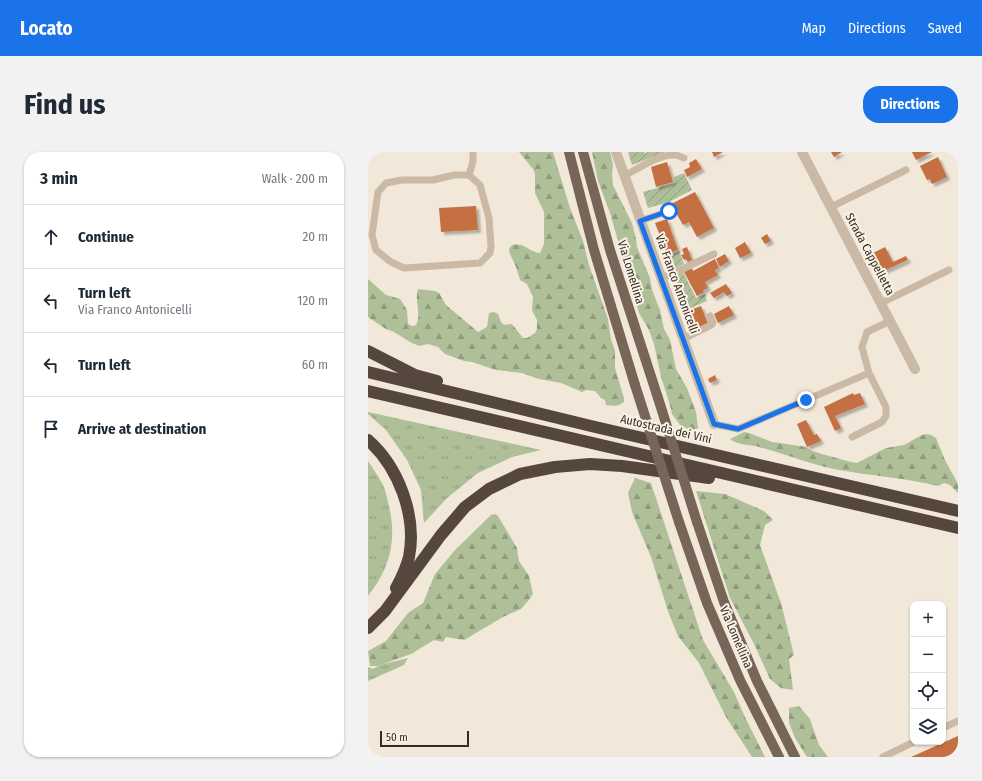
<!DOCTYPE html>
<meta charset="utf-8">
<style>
body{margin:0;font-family:"Fira Sans Condensed",sans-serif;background:#f2f2f3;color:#1f2937}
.controls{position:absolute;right:12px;bottom:12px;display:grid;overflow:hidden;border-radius:8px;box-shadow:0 1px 3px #0004}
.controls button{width:36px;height:36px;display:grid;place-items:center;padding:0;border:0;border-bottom:1px solid #e0e1e3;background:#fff;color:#1f2937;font:20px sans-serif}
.scale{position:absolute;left:12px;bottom:10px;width:89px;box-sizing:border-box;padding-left:4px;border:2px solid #352c26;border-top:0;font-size:11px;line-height:14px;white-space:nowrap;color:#352c26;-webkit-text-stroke:3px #f9f2e5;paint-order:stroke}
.stop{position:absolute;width:12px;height:12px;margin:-9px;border:3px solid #1a73e8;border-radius:50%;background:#fff}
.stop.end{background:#1a73e8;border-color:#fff;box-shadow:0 1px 4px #0008}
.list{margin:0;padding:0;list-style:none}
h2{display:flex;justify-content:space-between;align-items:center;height:52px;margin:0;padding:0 16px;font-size:17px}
h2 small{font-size:13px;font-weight:400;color:#747a83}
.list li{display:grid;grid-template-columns:26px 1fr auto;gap:12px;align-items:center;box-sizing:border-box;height:64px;padding:0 16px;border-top:1px solid #e0e1e3}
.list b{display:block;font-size:15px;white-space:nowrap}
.list p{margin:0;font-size:13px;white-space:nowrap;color:#747a83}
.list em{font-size:13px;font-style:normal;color:#747a83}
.icon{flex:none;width:22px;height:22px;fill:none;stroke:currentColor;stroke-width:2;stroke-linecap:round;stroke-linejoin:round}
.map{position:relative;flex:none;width:590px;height:605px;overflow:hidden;border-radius:16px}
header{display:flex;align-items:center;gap:24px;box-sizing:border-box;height:56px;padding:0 20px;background:#1a73e8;color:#fff}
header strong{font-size:19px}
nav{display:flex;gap:22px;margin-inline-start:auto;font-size:14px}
.intro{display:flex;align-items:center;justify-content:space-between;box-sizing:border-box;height:96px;padding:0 24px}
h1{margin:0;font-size:28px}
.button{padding:10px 18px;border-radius:16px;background:#1a73e8;color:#fff;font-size:14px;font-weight:700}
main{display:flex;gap:24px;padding:0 24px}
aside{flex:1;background:#fff;border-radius:16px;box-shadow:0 1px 3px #0004}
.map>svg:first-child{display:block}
</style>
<header>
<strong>Locato</strong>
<nav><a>Map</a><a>Directions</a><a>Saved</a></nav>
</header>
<div class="intro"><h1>Find us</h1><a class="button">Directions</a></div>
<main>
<aside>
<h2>3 min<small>Walk · 200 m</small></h2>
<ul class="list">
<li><svg class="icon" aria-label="ahead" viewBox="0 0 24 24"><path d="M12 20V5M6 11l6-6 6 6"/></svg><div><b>Continue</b></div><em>20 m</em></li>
<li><svg class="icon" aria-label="left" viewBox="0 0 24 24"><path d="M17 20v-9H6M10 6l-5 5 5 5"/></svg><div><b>Turn left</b><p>Via Franco Antonicelli</p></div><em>120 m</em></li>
<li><svg class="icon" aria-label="left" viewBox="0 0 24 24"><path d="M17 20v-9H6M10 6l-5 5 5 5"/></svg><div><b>Turn left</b></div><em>60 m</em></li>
<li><svg class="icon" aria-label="arrive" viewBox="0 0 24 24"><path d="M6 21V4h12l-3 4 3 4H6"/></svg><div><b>Arrive at destination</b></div></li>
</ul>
</aside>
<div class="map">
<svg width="590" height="605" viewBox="0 0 590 605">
<defs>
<pattern id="grass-tufts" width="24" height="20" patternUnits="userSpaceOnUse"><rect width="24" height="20" fill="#afc099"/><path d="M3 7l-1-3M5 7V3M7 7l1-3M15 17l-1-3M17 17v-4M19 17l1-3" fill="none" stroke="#8f9c7d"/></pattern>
<pattern id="forest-firs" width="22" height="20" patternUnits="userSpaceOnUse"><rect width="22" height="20" fill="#afc099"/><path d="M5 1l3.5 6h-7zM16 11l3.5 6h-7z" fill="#8f9c7d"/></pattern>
<pattern id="garden-furrows" width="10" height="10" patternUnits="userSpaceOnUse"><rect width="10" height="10" fill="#afc099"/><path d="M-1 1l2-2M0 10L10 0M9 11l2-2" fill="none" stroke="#8f9c7d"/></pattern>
<filter id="shadow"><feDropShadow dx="3" dy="3" stdDeviation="1" flood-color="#0004"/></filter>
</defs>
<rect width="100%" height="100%" fill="#f1e8d9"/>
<path fill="url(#grass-tufts)" d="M0,260L173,298L144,305L110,321L79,346L56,371L53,338L39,308L18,278L0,262Z
M0,309C5,317 11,325 15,333C18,339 19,347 21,354C29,389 22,416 0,444Z
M40,506L36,513L0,529V515L5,517L12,513Z"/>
<path fill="url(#forest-firs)" d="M151,0H185L202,56L215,89L221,113L240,167L243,187L247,199V216L256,246V250C250,255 245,254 238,253L237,248L233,246L227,239L218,238L214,240L193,231L171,227L154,221L128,218L104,210L96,209L77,202L70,195L60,192L51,194L42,190L26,180L18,177L0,165V127L18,143L32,147L39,158L40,172L44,174L48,173C54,162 46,149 50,137L67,139L71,141L78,153L110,180L119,175L121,161L126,160L130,162L133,170L136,173L144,172L155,186H159L167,181L169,177V168L164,158L165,145L159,132L152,128L148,115L142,102L141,97L144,93C157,90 161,100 172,101L176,92V60L167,41V21L165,17Z
M224,0H242L245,13L244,22L245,33L264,71L268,87L269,95L282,126L284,138L292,158L296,177L302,188L308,217L319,236L328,260L330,276L324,279L312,273L304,262L302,253L293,225L286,192L281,178L271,161L242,61L230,29Z
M376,280L381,281L404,290L439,295L442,298L454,302L483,310L489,311L518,296L536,293L552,284L557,282L563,283L568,286L577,308L590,332V341L582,333L576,331L570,334C538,326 504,324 471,318C444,313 417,302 391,295C381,292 371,294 362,287Z
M267,326L283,331L335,488L366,540L377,565L397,605H384L358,565L331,511L310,484L301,462L283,405L264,360L260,341Z
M328,339L357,342L396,359L405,368L397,373L392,393L413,451L426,503L421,507L425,538L413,536L402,527L387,494L362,446Z
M127,362L130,364L149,396L151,409L161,424L165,442L160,449L153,457L135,465L96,488L78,485L75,490L66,488L43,502L10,514H2L0,499L18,489L40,461L55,451L67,422L87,398L123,363Z
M431,554L442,567L451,593L460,605H439L427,586L421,571V556Z"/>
<path fill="url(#garden-furrows)" d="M260,0H276L277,1L280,0H298L264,13Z
M316,21L324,38L301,50L280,56L275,40L307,31L306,25Z
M311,99L316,112L302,119L297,105Z
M315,120L328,146L337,142L339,149L316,159L303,124Z"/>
<path fill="#c56f43" filter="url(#shadow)" d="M344,0H355L346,5Z
M463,0H474L466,5Z
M544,0H564L548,8Z
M570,5L579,25L564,32L562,27L559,28L552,14Z
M328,7L334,17L319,25L316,18L322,15L321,11Z
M299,10L305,30L288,35L283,15Z
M327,40L346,76L329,85L321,70L315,73L303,52Z
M108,54L110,78L73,80L71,56Z
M299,67L310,98L299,102L287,71Z
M399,82L403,89L397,92L393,86Z
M377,90L383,101L372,106L367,96Z
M319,95L324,108L320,110L318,107L316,108L313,103L316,102L314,97Z
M517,95L525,110L538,104L540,108L509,122L499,104Z
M357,102L361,109L352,115L348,107Z
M347,107L351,116L347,118L350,123L337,130L340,136L335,138L336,140L329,144L316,120L324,116L325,119Z
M358,132L364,141L359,144L356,140L346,146L342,141Z
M333,154L340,172L324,178L317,160Z
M361,154L366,163L350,171L346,162Z
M347,223L349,228L342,231L340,227Z
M485,241L486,243L492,241L497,252L467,264L473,276L467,279L456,255Z
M438,268L446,283L449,282L453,289L439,295L429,272Z
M590,584V605H543Z"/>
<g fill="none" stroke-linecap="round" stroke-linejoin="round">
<path stroke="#c9b9a5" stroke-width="7" d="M86,23H101L112,33L121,66L123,95L122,101L112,111L36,116L23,110L8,98L4,83L10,40L18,31L34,28H65Z
M101,23L105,9V0
M256,24C270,17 291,2 307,3C310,3 313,5 316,6
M463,55L538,18
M272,69L301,59
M293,125L302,123L346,102
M513,151L581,118
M315,187L343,173L345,171L342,164
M346,272L370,277L501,221L494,195L499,180L522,169
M484,285L514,270L518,264V255L501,221
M575,576L590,569
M515,605L546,590"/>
<path stroke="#c9b9a5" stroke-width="10" d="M248,0L346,272
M434,0L547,217"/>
<path stroke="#776558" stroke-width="10" d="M201,0L226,98L267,233
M215,0L242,98L290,246
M311,370L339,451L372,528L411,605
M329,370L356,450L389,529L427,605"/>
<path stroke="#56473e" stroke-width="12" d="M0,199L47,223L69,229
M0,220L223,274L590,359
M0,239L590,376
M0,288C31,315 49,365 41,405C38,416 33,427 28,436
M0,476L17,459L73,383L97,355L121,337L152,322L187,315L222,312L254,314L341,326"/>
<path stroke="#776558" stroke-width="10" d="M267,233L311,370
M290,246L329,370"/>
</g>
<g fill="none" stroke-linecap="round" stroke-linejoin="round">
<path stroke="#1a73e8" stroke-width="5" d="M301,59L272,69L346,272L370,277L438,248"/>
</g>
<g text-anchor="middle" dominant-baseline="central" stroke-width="4" stroke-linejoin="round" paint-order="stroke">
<g font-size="12" fill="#352c26" stroke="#f9f2e5">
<text transform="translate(502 102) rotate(62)">Strada Cappelletta</text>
<text transform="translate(263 120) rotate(73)">Via Lomellina</text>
<text transform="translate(309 132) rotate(70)">Via Franco Antonicelli</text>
<text transform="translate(298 277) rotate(13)">Autostrada dei Vini</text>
<text transform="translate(368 485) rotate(67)">Via Lomellina</text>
</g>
</g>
</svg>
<div class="controls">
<button>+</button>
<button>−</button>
<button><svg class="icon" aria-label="locate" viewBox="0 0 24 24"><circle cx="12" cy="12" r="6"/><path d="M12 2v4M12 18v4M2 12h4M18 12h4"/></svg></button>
<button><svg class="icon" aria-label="layers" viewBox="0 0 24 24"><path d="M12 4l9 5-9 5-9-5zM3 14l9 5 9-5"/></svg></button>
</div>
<div class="scale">50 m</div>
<div class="stop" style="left:301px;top:59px"></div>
<div class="stop end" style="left:438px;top:248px"></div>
</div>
</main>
